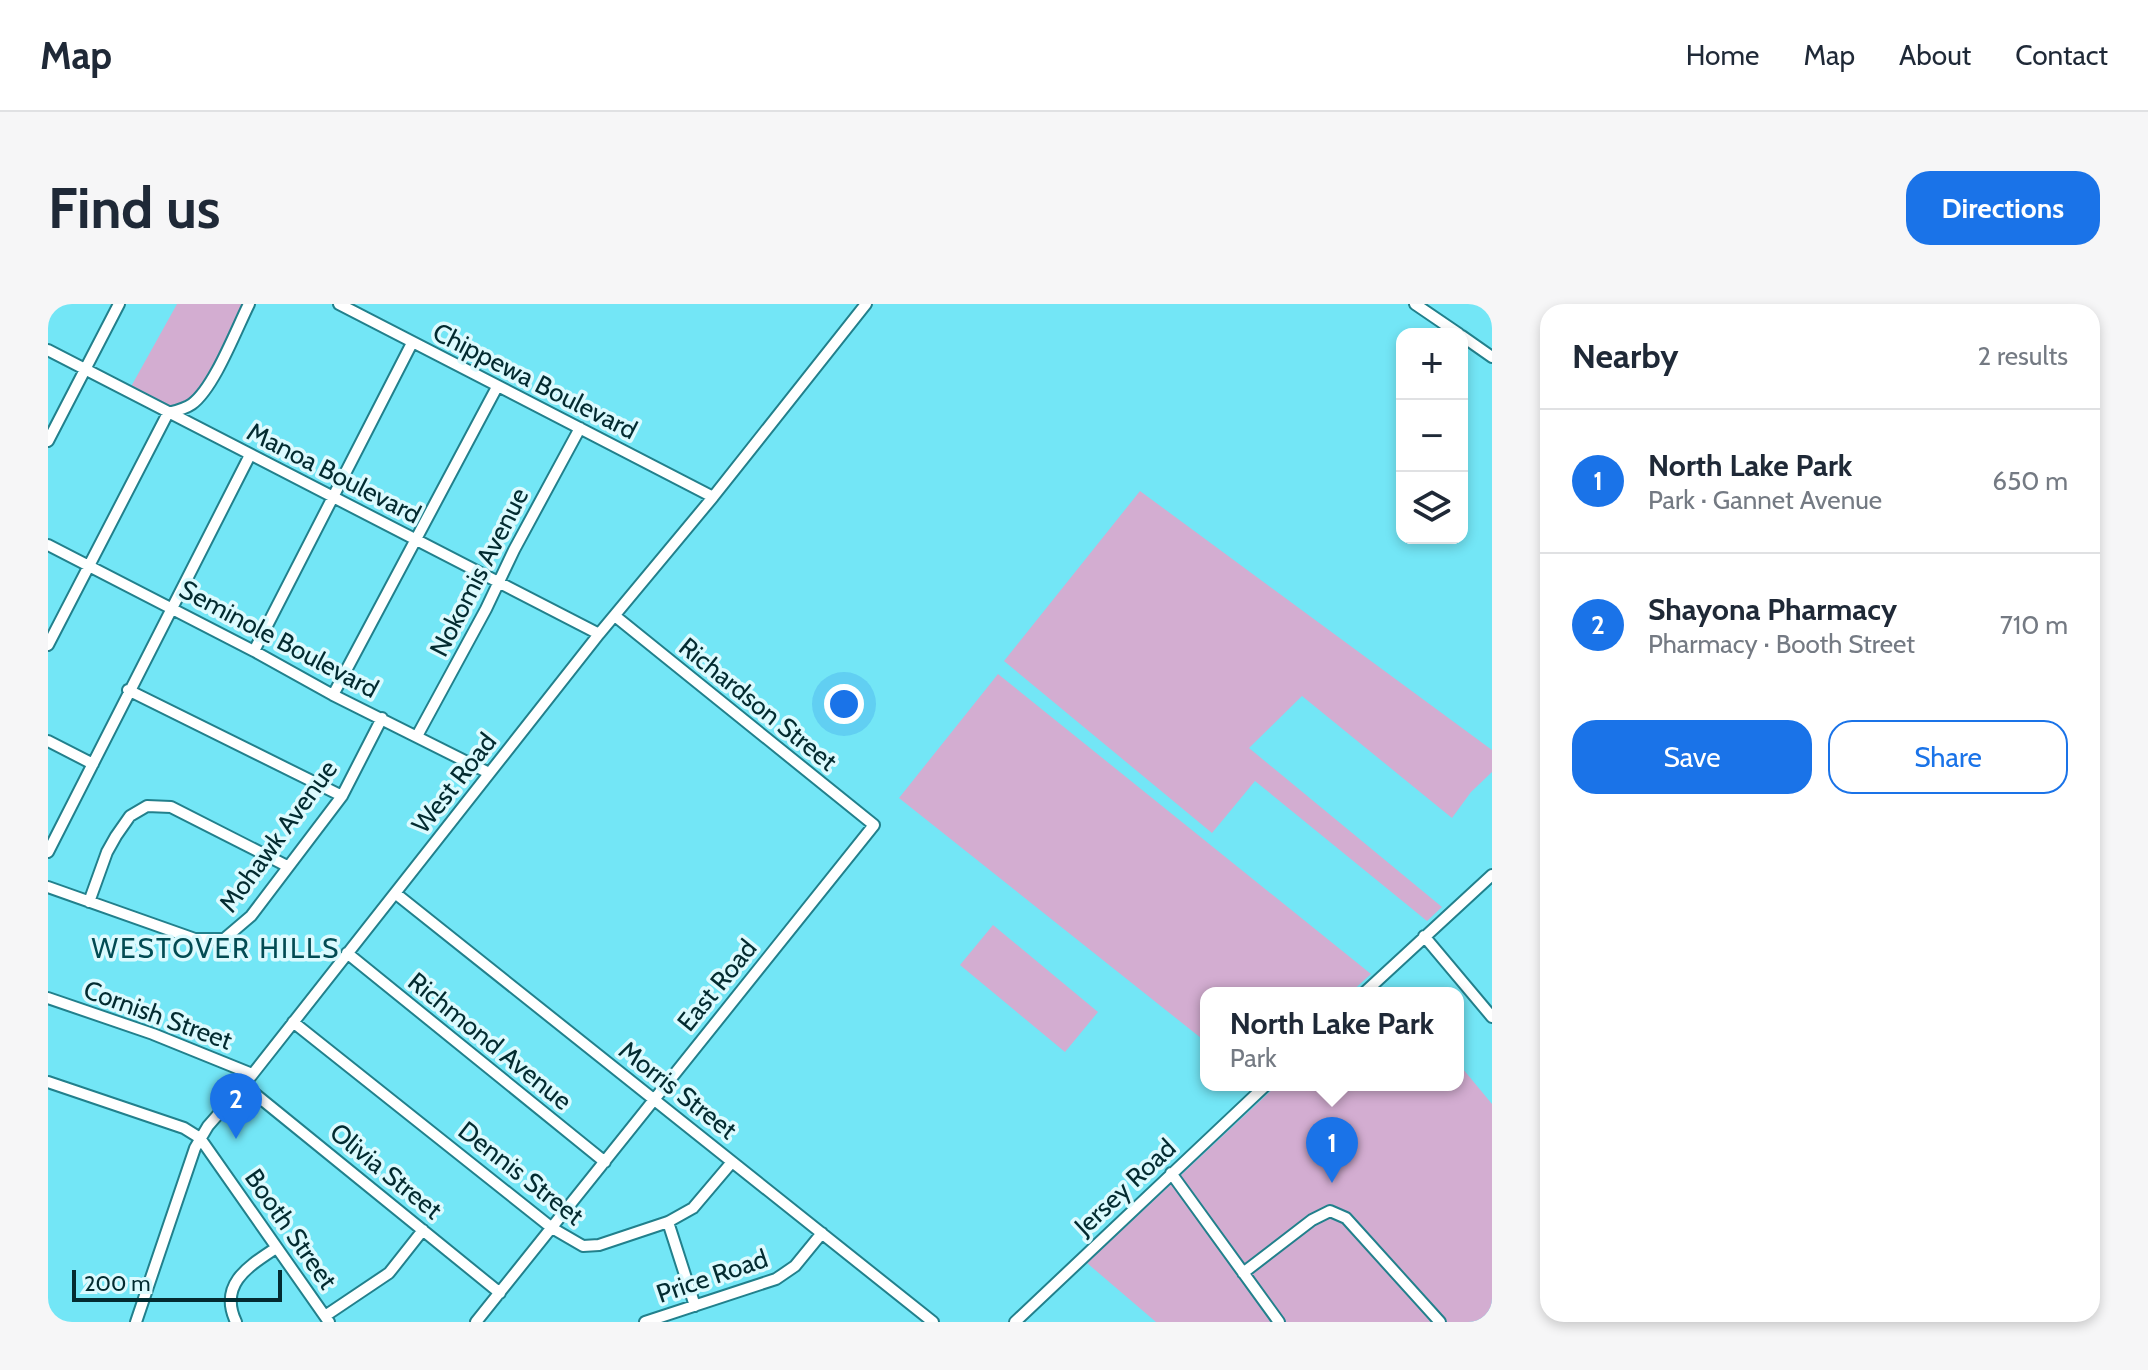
<!DOCTYPE html>
<meta charset="utf-8">
<style>
body{margin:0;font-family:Cabin,sans-serif;background:#f6f6f7;color:#1f2937}
.controls{position:absolute;right:24px;top:24px;display:grid;overflow:hidden;border-radius:16px;box-shadow:0 4px 12px #0003}
.controls button{width:72px;height:72px;display:grid;place-items:center;padding:0;border:0;border-bottom:2px solid #e0e1e3;background:#fff;color:#1f2937;font:40px sans-serif}
.scale{position:absolute;left:24px;bottom:20px;width:210px;box-sizing:border-box;padding-left:8px;border:4px solid #032b30;border-top:0;font-size:22px;line-height:28px;white-space:nowrap;color:#032b30;-webkit-text-stroke:6px #dbfafe;paint-order:stroke}
.you{position:absolute;left:796px;top:400px;width:28px;height:28px;margin:-20px;border:6px solid #fff;border-radius:50%;background:#1a73e8;box-shadow:0 0 0 12px #1a73e833}
.badge{display:grid;place-items:center;width:52px;height:52px;border-radius:50%;background:#1a73e8;color:#fff;font-size:26px;font-weight:700}
.pin{position:absolute;translate:-50% -66px;filter:drop-shadow(0 2px 4px #0008)}
.pin::after{content:'';position:absolute;top:42px;width:28px;height:24px;background:inherit;clip-path:polygon(0 0,100% 0,50% 100%)}
.popup{position:absolute;left:1152px;top:683px;width:264px;height:104px;box-sizing:border-box;display:grid;place-content:center;border-radius:16px;background:#fff;filter:drop-shadow(0 2px 6px #0005);font-size:26px;white-space:nowrap;color:#747a83}
.popup b{font-size:30px;color:#1f2937}
.popup::after{content:'';position:absolute;left:50%;top:100%;margin-left:-16px;border:16px solid transparent;border-top-color:#fff}
.list{margin:0;padding:0;list-style:none}
h2{display:flex;justify-content:space-between;align-items:center;height:104px;margin:0;padding:0 32px;font-size:34px}
h2 small{font-size:26px;font-weight:400;color:#747a83}
.list li{display:grid;grid-template-columns:52px 1fr auto;gap:24px;align-items:center;box-sizing:border-box;height:144px;padding:0 32px;border-top:2px solid #e0e1e3}
.list b{display:block;font-size:30px;white-space:nowrap}
.list p{margin:0;font-size:26px;white-space:nowrap;color:#747a83}
.list em{font-size:26px;font-style:normal;color:#747a83}
.actions{display:flex;gap:16px;padding:24px 32px}
.actions a{flex:1;padding:18px 0;border:2px solid #1a73e8;border-radius:24px;text-align:center;font-size:28px;color:#1a73e8}
.actions .main{background:#1a73e8;color:#fff}
.icon{flex:none;width:44px;height:44px;fill:none;stroke:currentColor;stroke-width:2;stroke-linecap:round;stroke-linejoin:round}
.map{position:relative;flex:none;width:1444px;height:1018px;overflow:hidden;border-radius:24px}
header{display:flex;align-items:center;gap:48px;box-sizing:border-box;height:112px;padding:0 40px;background:#fff;border-bottom:2px solid #e0e1e3}
header strong{font-size:38px}
nav{display:flex;gap:44px;margin-inline-start:auto;font-size:28px}
.intro{display:flex;align-items:center;justify-content:space-between;box-sizing:border-box;height:192px;padding:0 48px}
h1{margin:0;font-size:56px}
.button{padding:20px 36px;border-radius:24px;background:#1a73e8;color:#fff;font-size:28px;font-weight:700}
main{display:flex;gap:48px;padding:0 48px}
aside{flex:1;background:#fff;border-radius:24px;box-shadow:0 4px 12px #0003}
.map>svg:first-child{display:block}
</style>
<header>
<strong>Map</strong>
<nav><a>Home</a><a>Map</a><a>About</a><a>Contact</a></nav>
</header>
<div class="intro"><h1>Find us</h1><a class="button">Directions</a></div>
<main>
<div class="map">
<svg width="1444" height="1018" viewBox="0 0 1444 1018">
<rect width="100%" height="100%" fill="#73e6f6"/>
<path fill="#d3add1" d="M129,0H201L152,92L120,109L80,88Z
M1092,187L1444,446V468L1423,488L1404,514L1254,392L1201,444L1394,603L1379,617L1207,477L1164,529L956,357Z
M950,370L1323,670L1302,689H1158V738L851,494Z
M945,621L1050,708L1017,748L912,661Z
M1410,759L1444,800V1018H1108L1039,959L1229,781H1410Z"/>
<g fill="none" stroke-linecap="round" stroke-linejoin="round">
<g stroke="#22808c" stroke-width="14">
<path id="minor" d="M291,0L665,193
M1367,0L1411,30
M1414,32L1444,53
M0,46L551,330
M0,137L71,0
M0,241L206,347L285,391L441,469
M0,341L120,109C128,107 137,105 144,100C166,84 188,26 201,0
M206,347L364,39
M80,386L294,492
M285,391L449,83
M369,432L438,305L466,246L532,124
M0,437L45,460
M0,548L202,151
M0,583L147,635H176L203,612L294,492L334,414
M347,589L885,1018
M41,598L59,548L68,532L82,512L99,502L123,503L239,562
M1376,632L1444,713
M299,649L557,858
M1316,689L1444,571
M0,694L105,730L204,770
M245,718L504,924L535,942L551,941L620,918L645,904L684,858
M0,778L136,824L152,834L281,1018
M196,781L452,989
M1123,869L1231,1018
M620,918L647,1002
M1195,969L1264,916L1282,907L1298,914L1392,1018
M277,1012L341,969L375,926
M88,1018L147,844L160,822L196,781L551,330L665,193L818,0
M188,1018C170,980 201,962 228,944
M428,1018L826,521L567,312
M597,1018L728,975L747,962L774,929
M967,1018L1218,781"/>
</g>
<use href="#minor" stroke="#fff" stroke-width="10"/>
</g>
<g text-anchor="middle" dominant-baseline="central" stroke-width="7" stroke-linejoin="round" paint-order="stroke">
<g font-size="26" fill="#032b30" stroke="#dbfafe">
<text transform="translate(487 77) rotate(27)">Chippewa Boulevard</text>
<text transform="translate(286 169) rotate(27)">Manoa Boulevard</text>
<text transform="translate(431 268) rotate(-63)">Nokomis Avenue</text>
<text transform="translate(231 335) rotate(28)">Seminole Boulevard</text>
<text transform="translate(710 400) rotate(39)">Richardson Street</text>
<text transform="translate(406 479) rotate(-52)">West Road</text>
<text transform="translate(230 532) rotate(-54)">Mohawk Avenue</text>
<text transform="translate(669 681) rotate(-51)">East Road</text>
<text transform="translate(110 711) rotate(20)">Cornish Street</text>
<text transform="translate(442 737) rotate(39)">Richmond Avenue</text>
<text transform="translate(630 786) rotate(38)">Morris Street</text>
<text transform="translate(338 867) rotate(39)">Olivia Street</text>
<text transform="translate(473 869) rotate(38)">Dennis Street</text>
<text transform="translate(1077 883) rotate(-43)">Jersey Road</text>
<text transform="translate(243 925) rotate(55)">Booth Street</text>
<text transform="translate(664 972) rotate(-19)">Price Road</text>
</g>
<g font-size="28" letter-spacing="2" fill="#024b53" stroke="#dbfafe">
<text x="168" y="644">WESTOVER HILLS</text>
</g>
</g>
</svg>
<div class="controls">
<button>+</button>
<button>−</button>
<button><svg class="icon" aria-label="layers" viewBox="0 0 24 24"><path d="M12 4l9 5-9 5-9-5zM3 14l9 5 9-5"/></svg></button>
</div>
<div class="scale">200 m</div>
<div class="you"></div>
<div class="pin badge" style="left:1284px;top:879px">1</div>
<div class="popup"><b>North Lake Park</b>Park</div>
<div class="pin badge" style="left:188px;top:835px">2</div>
</div>
<aside>
<h2>Nearby<small>2 results</small></h2>
<ul class="list">
<li><span class="badge">1</span><div><b>North Lake Park</b><p>Park · Gannet Avenue</p></div><em>650 m</em></li>
<li><span class="badge">2</span><div><b>Shayona Pharmacy</b><p>Pharmacy · Booth Street</p></div><em>710 m</em></li>
</ul>
<div class="actions"><a class="main">Save</a><a>Share</a></div>
</aside>
</main>
